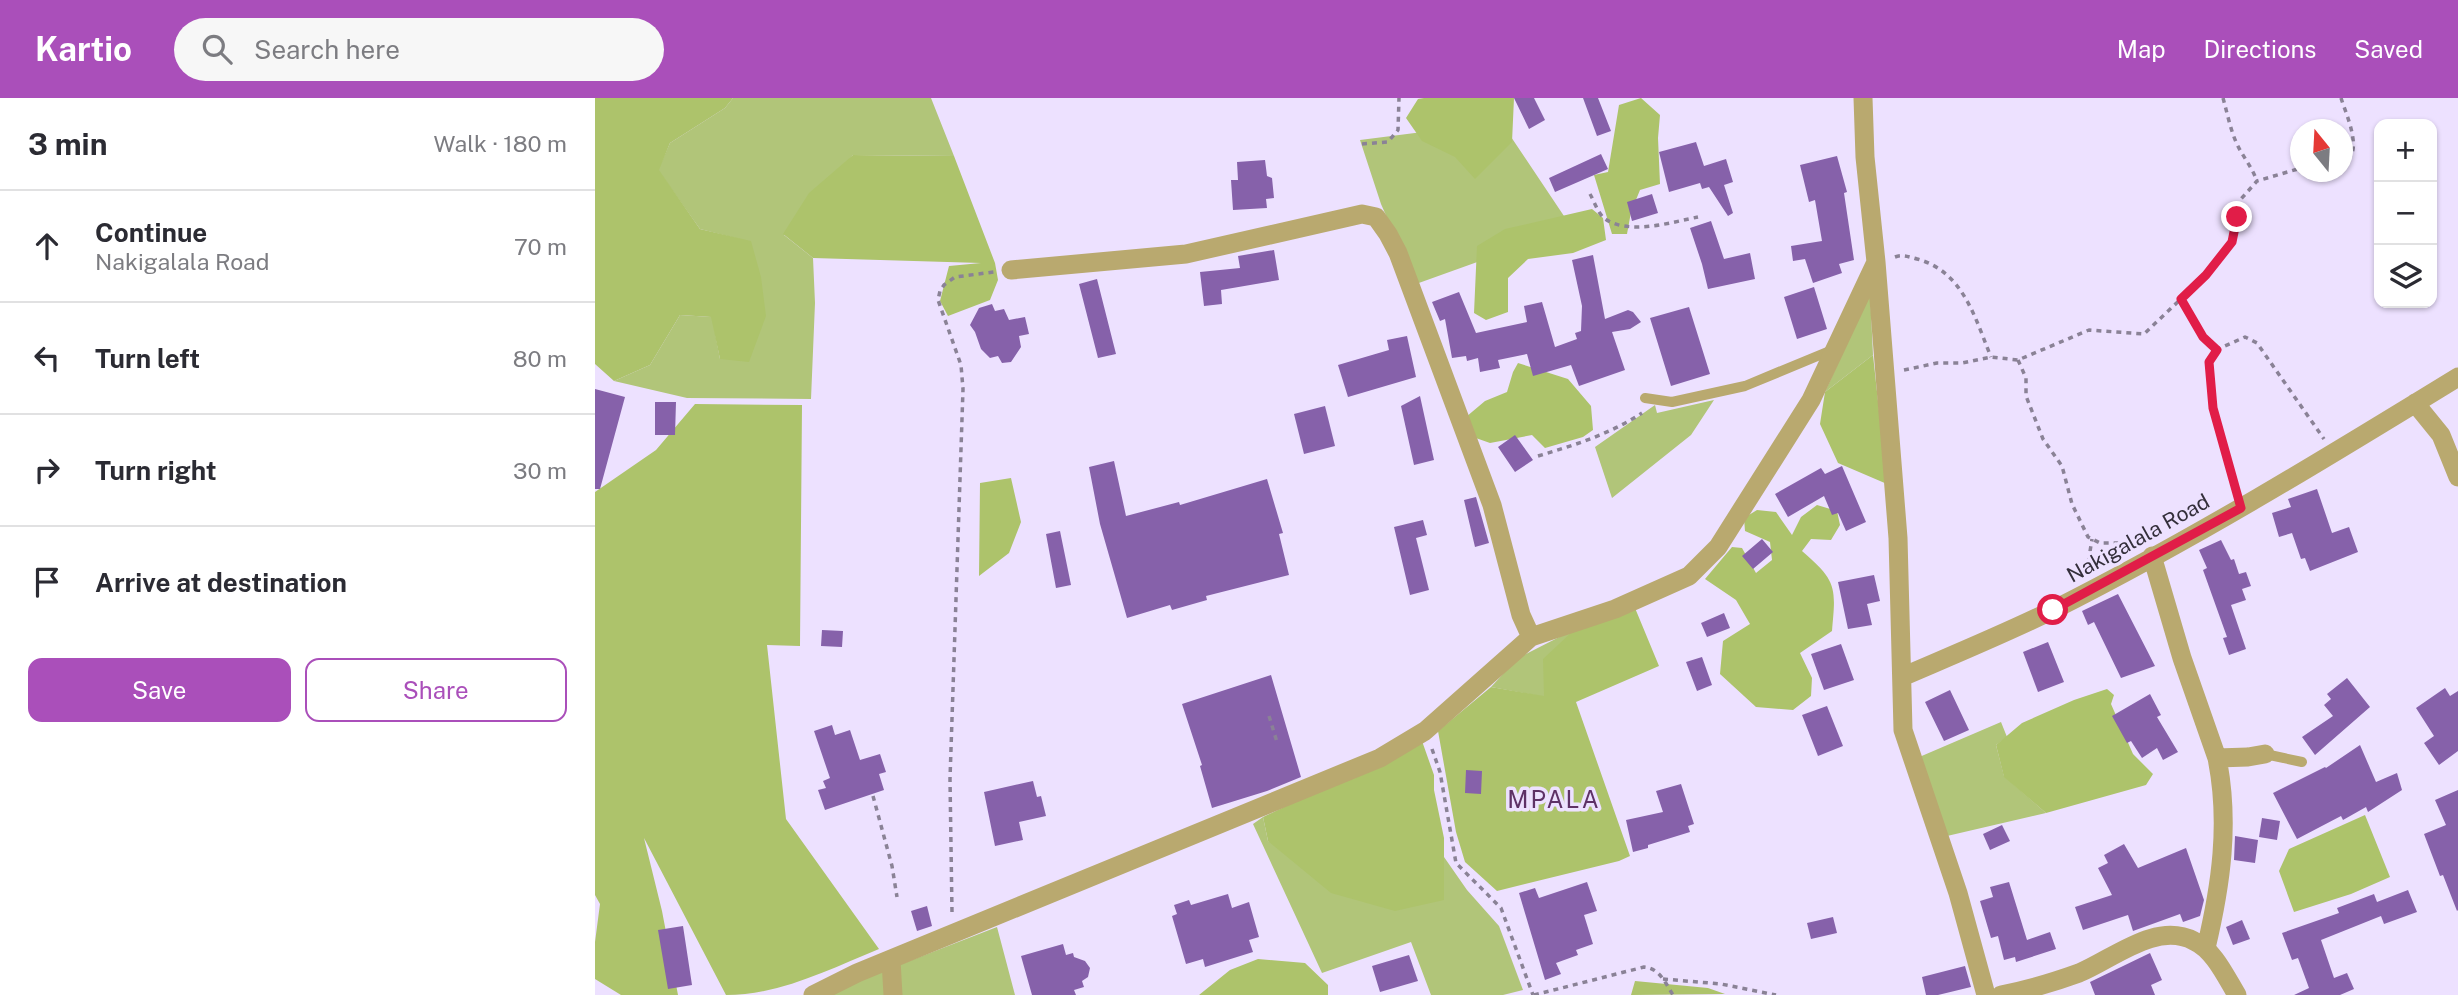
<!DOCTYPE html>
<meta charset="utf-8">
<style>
body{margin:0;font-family:"Public Sans",sans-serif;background:#f7f7f7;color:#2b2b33}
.controls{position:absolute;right:21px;top:21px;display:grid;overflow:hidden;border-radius:14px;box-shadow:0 2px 5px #0004}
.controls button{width:63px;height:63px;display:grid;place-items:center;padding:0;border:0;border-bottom:2px solid #e1e1e2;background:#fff;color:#2b2b33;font:35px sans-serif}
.compass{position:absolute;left:1695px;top:21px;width:63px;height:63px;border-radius:50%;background:#fff;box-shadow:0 2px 5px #0004;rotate:342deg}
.stop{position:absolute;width:21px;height:21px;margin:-16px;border:5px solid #e11d48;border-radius:50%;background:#fff}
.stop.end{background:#e11d48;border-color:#fff;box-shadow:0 2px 7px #0008}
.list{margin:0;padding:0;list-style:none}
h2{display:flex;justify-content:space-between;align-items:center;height:91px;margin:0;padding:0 28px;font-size:30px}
h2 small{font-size:23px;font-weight:400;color:#7c7c81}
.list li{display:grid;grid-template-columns:46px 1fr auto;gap:21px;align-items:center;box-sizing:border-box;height:112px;padding:0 28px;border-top:2px solid #e1e1e2}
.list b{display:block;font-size:26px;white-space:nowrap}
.list p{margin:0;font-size:23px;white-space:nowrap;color:#7c7c81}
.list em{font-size:23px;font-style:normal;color:#7c7c81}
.actions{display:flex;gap:14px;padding:21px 28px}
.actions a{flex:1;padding:16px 0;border:2px solid #aa4fba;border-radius:14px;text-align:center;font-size:24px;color:#aa4fba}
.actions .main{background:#aa4fba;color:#fff}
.icon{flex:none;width:38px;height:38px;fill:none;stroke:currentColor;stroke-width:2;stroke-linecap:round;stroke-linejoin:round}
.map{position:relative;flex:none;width:1863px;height:897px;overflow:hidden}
header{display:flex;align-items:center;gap:42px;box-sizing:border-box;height:98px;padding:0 35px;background:#aa4fba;color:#fff}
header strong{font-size:33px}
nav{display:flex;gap:38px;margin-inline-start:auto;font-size:24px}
.search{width:490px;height:63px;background:#f7f7f7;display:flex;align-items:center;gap:18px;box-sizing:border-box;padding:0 24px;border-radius:38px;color:#7c7c81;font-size:26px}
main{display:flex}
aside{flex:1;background:#fff}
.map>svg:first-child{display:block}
</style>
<header>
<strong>Kartio</strong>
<div class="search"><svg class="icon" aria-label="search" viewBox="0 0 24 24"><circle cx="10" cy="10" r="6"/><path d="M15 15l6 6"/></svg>Search here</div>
<nav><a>Map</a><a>Directions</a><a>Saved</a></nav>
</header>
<main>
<aside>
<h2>3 min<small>Walk · 180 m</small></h2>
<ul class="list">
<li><svg class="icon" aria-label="ahead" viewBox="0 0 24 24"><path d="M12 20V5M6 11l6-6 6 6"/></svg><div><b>Continue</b><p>Nakigalala Road</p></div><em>70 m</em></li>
<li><svg class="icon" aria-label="left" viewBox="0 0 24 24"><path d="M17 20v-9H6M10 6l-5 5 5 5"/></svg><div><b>Turn left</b></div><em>80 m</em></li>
<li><svg class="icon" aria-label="right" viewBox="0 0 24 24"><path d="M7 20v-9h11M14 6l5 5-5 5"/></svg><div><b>Turn right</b></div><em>30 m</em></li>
<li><svg class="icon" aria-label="arrive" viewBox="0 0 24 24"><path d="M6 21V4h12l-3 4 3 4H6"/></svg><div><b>Arrive at destination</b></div></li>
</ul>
<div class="actions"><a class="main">Save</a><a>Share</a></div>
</aside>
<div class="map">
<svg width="1863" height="897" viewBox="0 0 1863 897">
<rect width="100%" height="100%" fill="#ede1ff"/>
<path fill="#b1c579" d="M138,0H336L359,58L258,57L189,137L218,160L220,205L216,301L92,300L19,283L55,267L85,217L117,219L125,261L156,144L105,131L63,72L75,45L130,10Z
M906,24L977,130L821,186L786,106L765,42Z
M1275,194L1278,257L1230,294Z
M1119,302L1096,337L1017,400L1000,349L1060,307L1062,315Z
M980,531L950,599L896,589L923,560Z
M1406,624L1412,639L1401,647L1409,678L1451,715L1352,738L1322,660Z
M668,719L673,743L849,802V759L872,792L904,828L928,892L908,897H836L816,844L727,875L658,726Z
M402,829L420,897H307L304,867Z
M290,870L293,897H233Z"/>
<path fill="#adc36b" d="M0,0H138L130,10L75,45L64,72L105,131L156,143L166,179L171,218L154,264L125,261L116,219L85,217L55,267L19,283L0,266Z
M829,0H919L917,44L880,81L860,59L827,43L811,20L823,1Z
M1046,0L1065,17L1063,40L1065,86L1045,92L1036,114L1032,136H1017L999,77L1013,74L1024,7Z
M258,57L359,58L400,165L403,182L395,202L353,218L345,203L354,168L386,165L218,160L188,136L214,95Z
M997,111L1008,120L1011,142L978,155L933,161L913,180V214L891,222L879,215L882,148L910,131Z
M1278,257L1292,386L1243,365L1225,326L1230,294Z
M923,265L973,281L996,308L998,332L988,339L950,350L937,337L895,345L878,339L871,319L890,303L912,294L918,274Z
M100,306L207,307L205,548L172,547L191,721L284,851C235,871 185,897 131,897L49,740L67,813L83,897H26L0,881V844L5,806L0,797V394L61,352Z
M416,380L426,424L414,455L384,478L385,385Z
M1222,407L1242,413L1245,427L1236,442L1216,441L1207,453C1242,483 1241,489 1237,533L1205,555L1217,580L1216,598L1198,612L1161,609L1125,576L1128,543L1155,526L1141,502L1110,481L1137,449L1147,450L1161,475L1177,462L1175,444L1150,433L1149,420L1162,412L1181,414L1197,437L1206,419Z
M1040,510L1064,568L981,604L1035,758L1024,763L902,793L870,764L861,734L843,633L896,589L949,598L948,561L980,531Z
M1512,591L1519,597L1516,606L1538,656L1558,676L1551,687L1451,715L1409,679L1401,647L1427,625L1479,602Z
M827,643L839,677V692L849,740V802L800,813L736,795L673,743L668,719Z
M1770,717L1795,779L1756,796L1699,814L1684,773L1694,751Z
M663,861L710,865L733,887V897H604L635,872Z
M1040,883L1113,890L1130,896L1036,897Z"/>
<path fill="#8661aa" d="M919,0H939L950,22L934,31Z
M988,0H1003L1016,33L1002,38Z
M1101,44L1109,68L1131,61L1138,84L1129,87L1138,115L1133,118L1114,89L1107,91L1105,85L1074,94L1064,54Z
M1006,56L1013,71L960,94L954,80Z
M1242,58L1252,94L1249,95L1259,162L1244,166L1247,175L1218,185L1210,161L1198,163L1196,148L1227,143L1220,102L1214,104L1205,67Z
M670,62L672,78L677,80L679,100L671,101L672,110L638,112L636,82H643L642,64Z
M1057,96L1063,115L1037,123L1032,104Z
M1116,123L1129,161L1155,155L1160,181L1113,191L1107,166L1095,130Z
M679,152L684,182L626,192L627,206L609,208L605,174L645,170L643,158Z
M998,157L1010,221L1033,212L1038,214L1046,224L1035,231L1017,234L1030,272L984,288L976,267L938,278L932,256L903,262L905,270L885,274L883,260L872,263L871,258L857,260L850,221L845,223L837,204L864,194L881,235L932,224L929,208L947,204L960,249L982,241L980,235L986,233L987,208L977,162Z
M502,181L521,256L503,260L484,186Z
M1219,189L1232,231L1202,241L1189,199Z
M397,206L400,213L409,211L414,222L430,219L434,236L424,238L426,249L416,264L407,265L403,258L395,260L386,251L380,234L375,227L384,210Z
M1094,209L1115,276L1076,288L1055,220Z
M812,238L821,279L753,299L743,267L794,252L792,242Z
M0,291L30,299L5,391H0Z
M825,298L839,362L819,367L806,308Z
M60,304H81L80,337H60Z
M730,308L740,348L709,356L699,316Z
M920,337L938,362L920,374L903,349Z
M519,363L531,418L584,404L585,407L672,381L688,435L684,436L694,477L611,498L612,502L577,512L575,507L532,520L505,426L494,369Z
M1247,368L1271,424L1251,433L1243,415L1237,417L1229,398L1193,419L1180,396L1226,370L1230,376Z
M1722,391L1737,435L1754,429L1763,454L1715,473L1710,460L1706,461L1697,435L1684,439L1677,415L1696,409L1693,401Z
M881,399L894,445L880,449L869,402Z
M828,422L832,437L821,440L834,492L815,497L799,429Z
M465,433L476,487L461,490L451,436Z
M1167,441L1178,454L1158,471L1147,458Z
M1626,442L1636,462L1639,461L1644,476L1651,474L1656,488L1647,491L1651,502L1636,507L1651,551L1634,557L1628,540L1632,539L1608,472L1612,470L1604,452Z
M1279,477L1285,503L1272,506L1277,527L1253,531L1243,484Z
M1523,496L1560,568L1526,580L1499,524L1493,527L1487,513Z
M1129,515L1135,530L1112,539L1106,525Z
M227,532L248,533L247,549L226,548Z
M1453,544L1469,584L1443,594L1428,554Z
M1246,546L1259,582L1229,592L1216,556Z
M1107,559L1117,587L1102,593L1091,564Z
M676,577L706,679L672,693L617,710L605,668L607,667L587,606Z
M1752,580L1775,609L1720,657L1707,639L1738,618L1729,607L1736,601L1732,596Z
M1850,590L1855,598L1863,593V653L1844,667L1829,645L1839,638L1821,610Z
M1355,592L1374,632L1349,643L1330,604Z
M1555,596L1566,617L1562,619L1583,654L1568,662L1562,650L1547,660L1536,643L1532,645L1517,618Z
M1232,608L1248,648L1223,658L1207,617Z
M237,627L240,637L255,632L265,662L285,656L291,674L284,676L289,692L230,712L223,692L231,690L228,683L235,680L219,633Z
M1765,647L1781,684L1802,675L1807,692L1773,714L1771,709L1748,722L1746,718L1702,741L1678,695L1730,669L1731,670Z
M871,672L887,673L886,696L870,695Z
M438,683L442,699L446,698L451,718L424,724L428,742L400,748L389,694Z
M1086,686L1099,726L1093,728L1095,734L1053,747V750L1038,754L1031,722L1068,714L1061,693Z
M1863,692V812L1862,813L1848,777L1845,778L1829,736L1851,727L1840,702Z
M1667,720L1685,723L1682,742L1664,739Z
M1407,727L1415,743L1395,752L1388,736Z
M1640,738L1663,742L1660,765L1639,762Z
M1529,746L1543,770L1591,750L1609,802L1605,818L1588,824L1585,816L1538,833L1533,817L1488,832L1480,809L1517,797L1503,770L1513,765L1509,757Z
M992,784L1002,813L989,817L998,846L981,852L983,857L961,865L966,876L950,882L924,795L940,790L944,800Z
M1414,784L1432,842L1455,834L1461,851L1421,864L1420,859L1409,862L1403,838L1396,840L1385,803L1398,799L1395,789Z
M1813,792L1822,814L1789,826L1786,818L1726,842L1739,880L1752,875L1759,891L1745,897H1699L1714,890L1703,860L1697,862L1687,835L1744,815L1742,810L1779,796L1782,804Z
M633,796L637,810L654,804L664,839L654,842L658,854L610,869L608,861L591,866L577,818L582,816L579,807L594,802L596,807Z
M332,808L337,828L322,833L316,813Z
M1238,819L1242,835L1216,841L1212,825Z
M1647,822L1655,841L1638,847L1631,829Z
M88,828L97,887L73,891L63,832Z
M468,846L471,857L478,855L479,859L490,863L495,870L493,879L487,883L489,889L479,892L481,897H437L426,858Z
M1555,855L1567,882L1556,887L1560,897H1500L1495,884Z
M814,857L823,883L785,894L777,868Z
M1370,868L1376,889L1343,897H1331L1327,879Z"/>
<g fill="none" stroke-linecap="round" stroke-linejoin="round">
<path stroke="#8a8296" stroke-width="3.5" stroke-dasharray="5 5" stroke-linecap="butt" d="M1628,0C1632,14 1635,30 1641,44C1647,58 1656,67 1662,83
M1746,0C1751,16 1770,57 1748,64
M767,46L793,44L803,32L804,0
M995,96C999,103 1003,115 1009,120C1032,138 1078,124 1103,119
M1300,159C1308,156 1314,159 1322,161C1368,173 1380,220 1396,259
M1585,201L1608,239L1621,252L1614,264L1618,310L1641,391
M1621,252L1650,239L1662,245L1729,341
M1423,262L1431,280V298L1448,341L1467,368L1477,406L1493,439L1505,445H1534L1541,449
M1309,272L1342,265H1367L1396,259L1423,262L1494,232L1549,236L1611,177L1637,144L1646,101L1662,83L1706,70
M943,358C980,347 1015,336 1047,315
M1494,473L1493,466L1497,441
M674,618L682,644
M837,651L845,674L861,765L906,810L938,897
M278,698L297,768L302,799
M357,814L355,681L368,291L366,267L343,202L345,193L349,187L360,179L399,174
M1068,881L1126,886L1181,897
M939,897L1049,869C1064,870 1070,884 1078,897"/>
<path stroke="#b9a96f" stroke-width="10" d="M1050,300L1077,304L1150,288L1237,252
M1670,656L1707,664"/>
<path stroke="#b9a96f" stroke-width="19" d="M1268,0L1270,59L1281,164L1303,440L1308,632L1363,795L1391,897
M416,172L591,156L767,116L781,119L793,136L803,155L897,407L926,517L936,539
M1820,305L1846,337L1863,379
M1557,458L1587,560L1622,660
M1307,579C1358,557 1409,536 1458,512C1597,442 1731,360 1863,279
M1611,850C1626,787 1635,725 1622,660L1653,659L1670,656
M296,862L298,897
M218,897L262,875L785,660L830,633L936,539L1020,511L1094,478L1123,449L1216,302L1281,164
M1406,897C1433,892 1459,884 1484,875C1518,861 1561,823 1599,843C1619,852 1631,879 1642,897"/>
</g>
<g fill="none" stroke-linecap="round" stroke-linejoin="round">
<path stroke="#e11d48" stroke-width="9" d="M1458,512L1646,410L1618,310L1614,264L1622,252L1608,239L1586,201L1611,177L1637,144L1642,119"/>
</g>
<g text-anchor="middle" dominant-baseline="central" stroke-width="7" stroke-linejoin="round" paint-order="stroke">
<g font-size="21" fill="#342f3b" stroke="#ede1ff">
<text transform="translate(1543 440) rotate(-29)">Nakigalala Road</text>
</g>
<g font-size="24" letter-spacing="2" fill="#5e3166" stroke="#ede1ff">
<text x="959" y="701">MPALA</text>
</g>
</g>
</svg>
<div class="controls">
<button>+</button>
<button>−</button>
<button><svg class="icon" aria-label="layers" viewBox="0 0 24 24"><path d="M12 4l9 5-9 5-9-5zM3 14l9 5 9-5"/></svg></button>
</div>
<svg class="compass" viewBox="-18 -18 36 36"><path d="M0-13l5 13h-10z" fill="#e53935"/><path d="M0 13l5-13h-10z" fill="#7c7c81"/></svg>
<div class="stop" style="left:1458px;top:512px"></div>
<div class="stop end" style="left:1642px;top:119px"></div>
</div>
</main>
